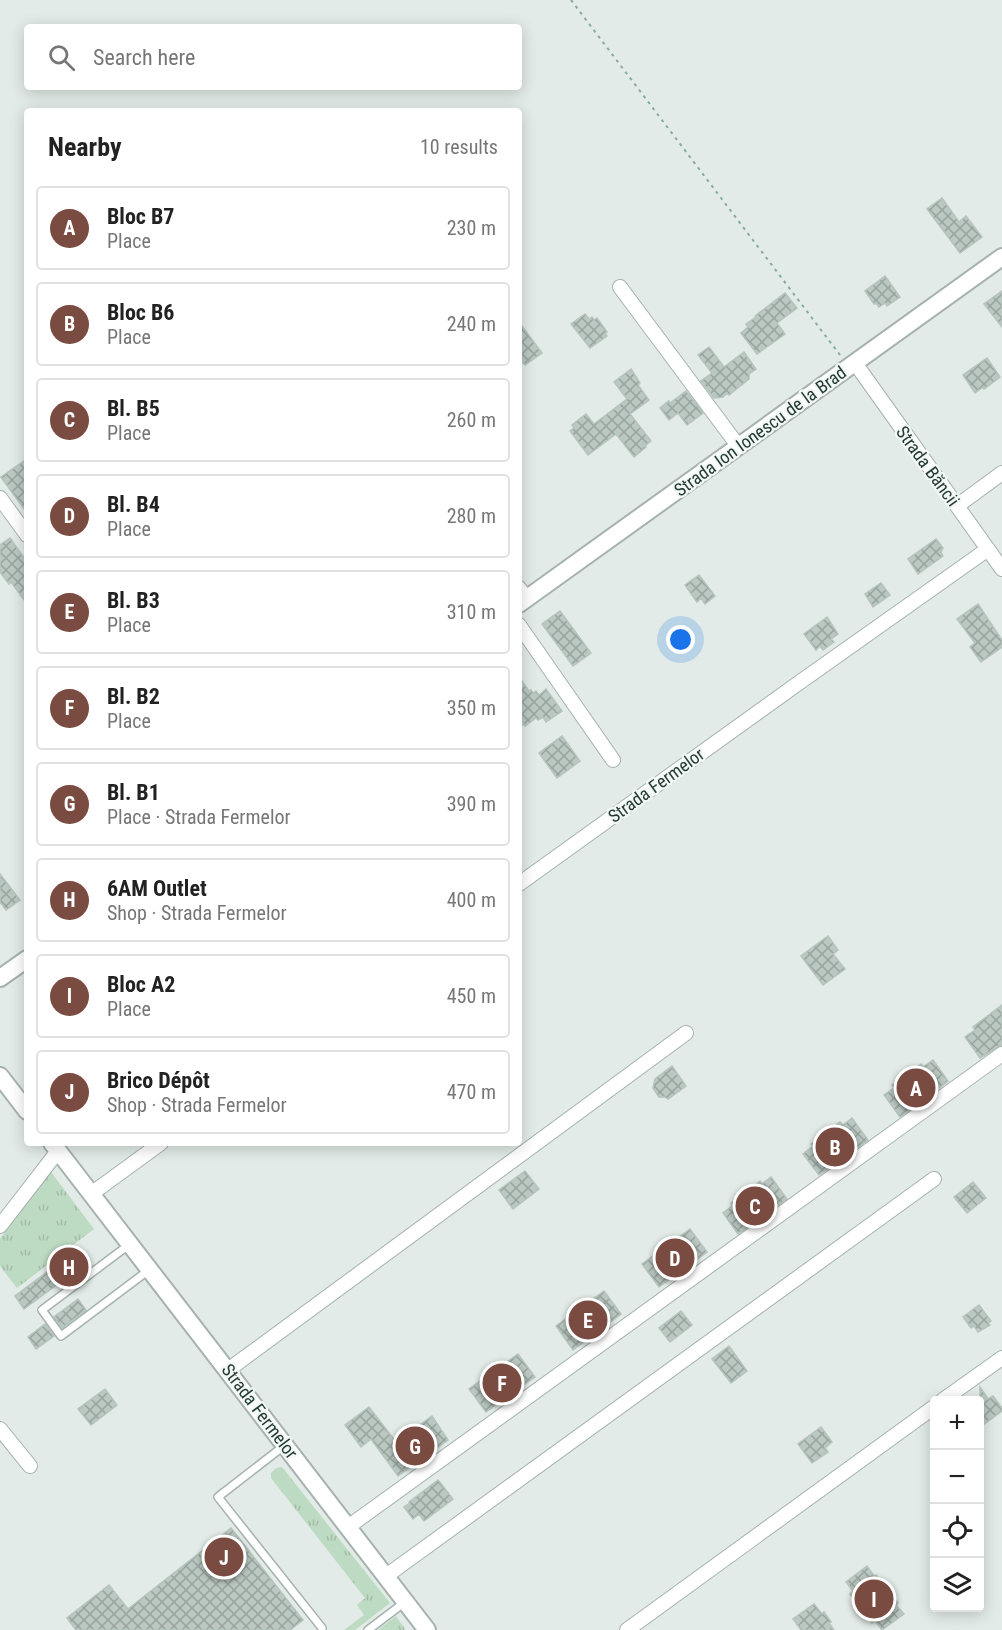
<!DOCTYPE html>
<meta charset="utf-8">
<style>
body{margin:0;font-family:"Roboto Condensed",sans-serif;background:#f2f2f2;color:#222}
.controls{position:absolute;right:18px;bottom:18px;display:grid;overflow:hidden;border-radius:6px;box-shadow:0 3px 15px #0003}
.controls button{width:54px;height:54px;display:grid;place-items:center;padding:0;border:0;border-bottom:2px solid #e0e0e0;background:#fff;color:#222;font:30px sans-serif}
.you{position:absolute;left:681px;top:640px;width:21px;height:21px;margin:-15px;border:4px solid #fff;border-radius:50%;background:#1a73e8;box-shadow:0 0 0 9px #1a73e833}
.badge{display:grid;place-items:center;width:39px;height:39px;border-radius:50%;background:#7a4b41;color:#fff;font-size:20px;font-weight:700}
.pin{position:absolute;translate:-50% -50%;border:3px solid #fff;box-shadow:0 2px 6px #0006}
.list{margin:0;padding:0;list-style:none}
h2{display:flex;justify-content:space-between;align-items:center;height:78px;margin:0;padding:0 24px;font-size:26px}
h2 small{font-size:20px;font-weight:400;color:#767676}
.list li{display:grid;grid-template-columns:39px 1fr auto;gap:18px;align-items:center;box-sizing:border-box;height:84px;margin:0 12px 12px;padding:0 12px;border:2px solid #e0e0e0;border-radius:6px}
.list b{display:block;font-size:22px;white-space:nowrap}
.list p{margin:0;font-size:20px;white-space:nowrap;color:#767676}
.list em{font-size:20px;font-style:normal;color:#767676}
.icon{flex:none;width:33px;height:33px;fill:none;stroke:currentColor;stroke-width:2;stroke-linecap:round;stroke-linejoin:round}
.map{position:relative;flex:none;width:1002px;height:1630px;overflow:hidden}
.search{position:absolute;background:#fff;box-shadow:0 3px 15px #0003;left:24px;top:24px;width:498px;height:66px;display:flex;align-items:center;gap:15px;box-sizing:border-box;padding:0 21px;border-radius:6px;color:#767676;font-size:22px}
.panel{position:absolute;background:#fff;box-shadow:0 3px 15px #0003;left:24px;top:108px;width:498px;height:1038px;border-radius:6px}
.map>svg:first-child{display:block}
</style>
<div class="map">
<svg width="1002" height="1630" viewBox="0 0 1002 1630">
<defs>
<pattern id="grass-tufts" width="24" height="20" patternUnits="userSpaceOnUse" patternTransform="scale(1.5)"><rect width="24" height="20" fill="#bddac3"/><path d="M3 7l-1-3M5 7V3M7 7l1-3M15 17l-1-3M17 17v-4M19 17l1-3" fill="none" stroke="#a2bca8"/></pattern>
<pattern id="building-cross-hatch" width="8" height="8" patternUnits="userSpaceOnUse" patternTransform="scale(1.5)"><rect width="8" height="8" fill="#bbc8c2"/><path d="M0 0l8 8M0 8l8-8" fill="none" stroke="#98a39e"/></pattern>
</defs>
<rect width="100%" height="100%" fill="#e2ebe7"/>
<path fill="url(#grass-tufts)" d="M51,1172L94,1229L17,1288L0,1266V1239Z
M282,1467L390,1603L355,1630H344L364,1615L357,1605L365,1598L271,1478V1473L276,1468Z
M396,1616L405,1629L404,1630H378Z"/>
<path fill="url(#building-cross-hatch)" stroke="#b5c4bd" stroke-width="1.5" d="M942,198L959,222L966,216L982,237L960,253L927,209Z
M885,276L900,297L887,306L885,303L879,307L876,303L874,304L865,291Z
M1002,291V327L984,304Z
M785,293L797,308L777,323L785,334L757,354L741,333L748,327L746,324L756,317L755,316Z
M585,314L589,319L592,317L594,320L597,318L607,332L605,333L607,336L590,348L571,324Z
M519,322L542,353L525,365L519,358Z
M709,347L724,367L744,352L756,369L749,374V379L729,395L727,393L723,397L714,398L701,381L712,373L698,355Z
M987,358L1000,377L984,389L983,387L975,393L963,375Z
M631,369L640,383L638,385L649,400L630,414L651,441L645,446L646,447L634,457L616,434L588,455L570,431L574,428L572,425L586,414L594,424L627,399L614,382Z
M686,391L703,413L687,425L678,413L669,420L660,408L669,401L670,403Z
M27,459V513L1,477Z
M10,538L27,562V604L11,582L9,584L0,572V545Z
M936,539L943,548L941,552L943,556L918,574L908,559Z
M699,575L715,596L705,604L701,598L697,602L685,585Z
M881,583L890,595L873,607L865,594Z
M978,604L1002,640V647L981,662L970,647L975,643L957,619Z
M560,611L591,653L573,666L542,624Z
M827,617L838,634L831,639L834,642L823,650L820,646L816,650L804,634Z
M519,677L529,691L531,690L533,693L536,691L539,695L546,689L562,711L546,722L543,717L538,720L536,718L525,726L524,724L519,727Z
M562,736L580,761L557,778L539,753Z
M0,874L20,900L6,910L0,902Z
M828,936L838,950L833,954L845,969L823,985L801,956Z
M1002,1005V1045L997,1047L980,1058L965,1037L975,1030L973,1027Z
M933,1060L948,1081L900,1117L884,1095L894,1088L892,1085L921,1064L923,1067Z
M672,1066L686,1086L668,1099L665,1097H659L653,1088L655,1079Z
M852,1118L868,1140L819,1175L803,1154L813,1146L811,1144L840,1122L843,1125Z
M525,1171L539,1189L513,1209L499,1190Z
M771,1177L787,1199L738,1234L723,1213L732,1206L731,1203L760,1181L762,1184Z
M973,1182L986,1198L967,1213L954,1197Z
M690,1229L707,1252L659,1287L642,1264Z
M71,1254L81,1267L24,1309L15,1296Z
M604,1291L621,1314L573,1350L556,1326Z
M78,1299L86,1310L62,1328L54,1317Z
M979,1305L991,1321L988,1323L990,1325L978,1332L974,1326L971,1328L963,1317Z
M681,1311L692,1325L670,1342L659,1328Z
M45,1324L54,1336L36,1349L28,1337Z
M729,1346L747,1371L731,1383L712,1359Z
M518,1354L535,1377L486,1412L469,1389Z
M980,1387L988,1399L993,1396L1002,1408V1411L980,1427Z
M105,1389L117,1405L91,1425L78,1409Z
M369,1407L396,1442L432,1416L448,1440L398,1476L371,1439L361,1447L345,1425Z
M821,1427L832,1442L825,1448L828,1452L812,1463L798,1444Z
M438,1480L453,1499L424,1521L419,1514L413,1519L404,1507L410,1503L409,1502Z
M231,1528L303,1620L290,1630H76L67,1618L109,1585L128,1609Z
M867,1566L874,1576L876,1575L884,1584L898,1603L896,1605L904,1614L882,1630L875,1621L872,1623L850,1594L853,1591L846,1582Z
M814,1604L822,1614L824,1612L831,1622L829,1623L834,1630H801L793,1619Z"/>
<g fill="none" stroke-linecap="round" stroke-linejoin="round">
<g stroke="#a5b2ad" stroke-width="10">
<path id="service" d="M130,1244L42,1310L61,1336L149,1270
M285,1445L218,1497L322,1628
M368,1630L405,1602"/>
</g>
<g stroke="#a5b2ad" stroke-width="16">
<path id="minor" d="M620,287L739,447
M855,363L1002,569
M0,498L27,535
M957,506L1002,473
M519,588L527,599
M519,625L613,760
M519,884L793,687L988,549
M91,1194L161,1143
M0,1226L58,1151
M228,1370L686,1033
M943,1400L1002,1358
M0,1429L30,1466
M348,1527L1002,1054
M386,1576L934,1179
M627,1630L934,1407"/>
</g>
<g stroke="#a5b2ad" stroke-width="20">
<path id="tertiary" d="M519,604L1002,257
M0,978L27,959
M0,1076L27,1111
M52,1143L427,1630"/>
</g>
<path stroke="#86ac9d" stroke-width="2" stroke-dasharray="3 4.5" stroke-linecap="butt" d="M571,0L840,355"/>
<use href="#service" stroke="#fff" stroke-width="7"/>
<use href="#minor" stroke="#fff" stroke-width="14"/>
<use href="#tertiary" stroke="#fff" stroke-width="16"/>
</g>
<g text-anchor="middle" dominant-baseline="central" stroke-width="4.5" stroke-linejoin="round" paint-order="stroke">
<g font-size="18" fill="#243a33" stroke="#f2f8f5">
<text transform="translate(760 431) rotate(-36)">Strada Ion Ionescu de la Brad</text>
<text transform="translate(928 466) rotate(54)">Strada Băncii</text>
<text transform="translate(656 785) rotate(-36)">Strada Fermelor</text>
<text transform="translate(260 1411) rotate(53)">Strada Fermelor</text>
</g>
</g>
</svg>
<div class="controls">
<button>+</button>
<button>−</button>
<button><svg class="icon" aria-label="locate" viewBox="0 0 24 24"><circle cx="12" cy="12" r="6"/><path d="M12 2v4M12 18v4M2 12h4M18 12h4"/></svg></button>
<button><svg class="icon" aria-label="layers" viewBox="0 0 24 24"><path d="M12 4l9 5-9 5-9-5zM3 14l9 5 9-5"/></svg></button>
</div>
<div class="you"></div>
<div class="pin badge" style="left:916px;top:1088px">A</div>
<div class="pin badge" style="left:835px;top:1147px">B</div>
<div class="pin badge" style="left:755px;top:1206px">C</div>
<div class="pin badge" style="left:675px;top:1258px">D</div>
<div class="pin badge" style="left:588px;top:1320px">E</div>
<div class="pin badge" style="left:502px;top:1383px">F</div>
<div class="pin badge" style="left:415px;top:1446px">G</div>
<div class="pin badge" style="left:69px;top:1267px">H</div>
<div class="pin badge" style="left:874px;top:1599px">I</div>
<div class="pin badge" style="left:224px;top:1557px">J</div>
<div class="search"><svg class="icon" aria-label="search" viewBox="0 0 24 24"><circle cx="10" cy="10" r="6"/><path d="M15 15l6 6"/></svg>Search here</div>
<section class="panel">
<h2>Nearby<small>10 results</small></h2>
<ul class="list">
<li><span class="badge">A</span><div><b>Bloc B7</b><p>Place</p></div><em>230 m</em></li>
<li><span class="badge">B</span><div><b>Bloc B6</b><p>Place</p></div><em>240 m</em></li>
<li><span class="badge">C</span><div><b>Bl. B5</b><p>Place</p></div><em>260 m</em></li>
<li><span class="badge">D</span><div><b>Bl. B4</b><p>Place</p></div><em>280 m</em></li>
<li><span class="badge">E</span><div><b>Bl. B3</b><p>Place</p></div><em>310 m</em></li>
<li><span class="badge">F</span><div><b>Bl. B2</b><p>Place</p></div><em>350 m</em></li>
<li><span class="badge">G</span><div><b>Bl. B1</b><p>Place · Strada Fermelor</p></div><em>390 m</em></li>
<li><span class="badge">H</span><div><b>6AM Outlet</b><p>Shop · Strada Fermelor</p></div><em>400 m</em></li>
<li><span class="badge">I</span><div><b>Bloc A2</b><p>Place</p></div><em>450 m</em></li>
<li><span class="badge">J</span><div><b>Brico Dépôt</b><p>Shop · Strada Fermelor</p></div><em>470 m</em></li>
</ul>
</section>
</div>
